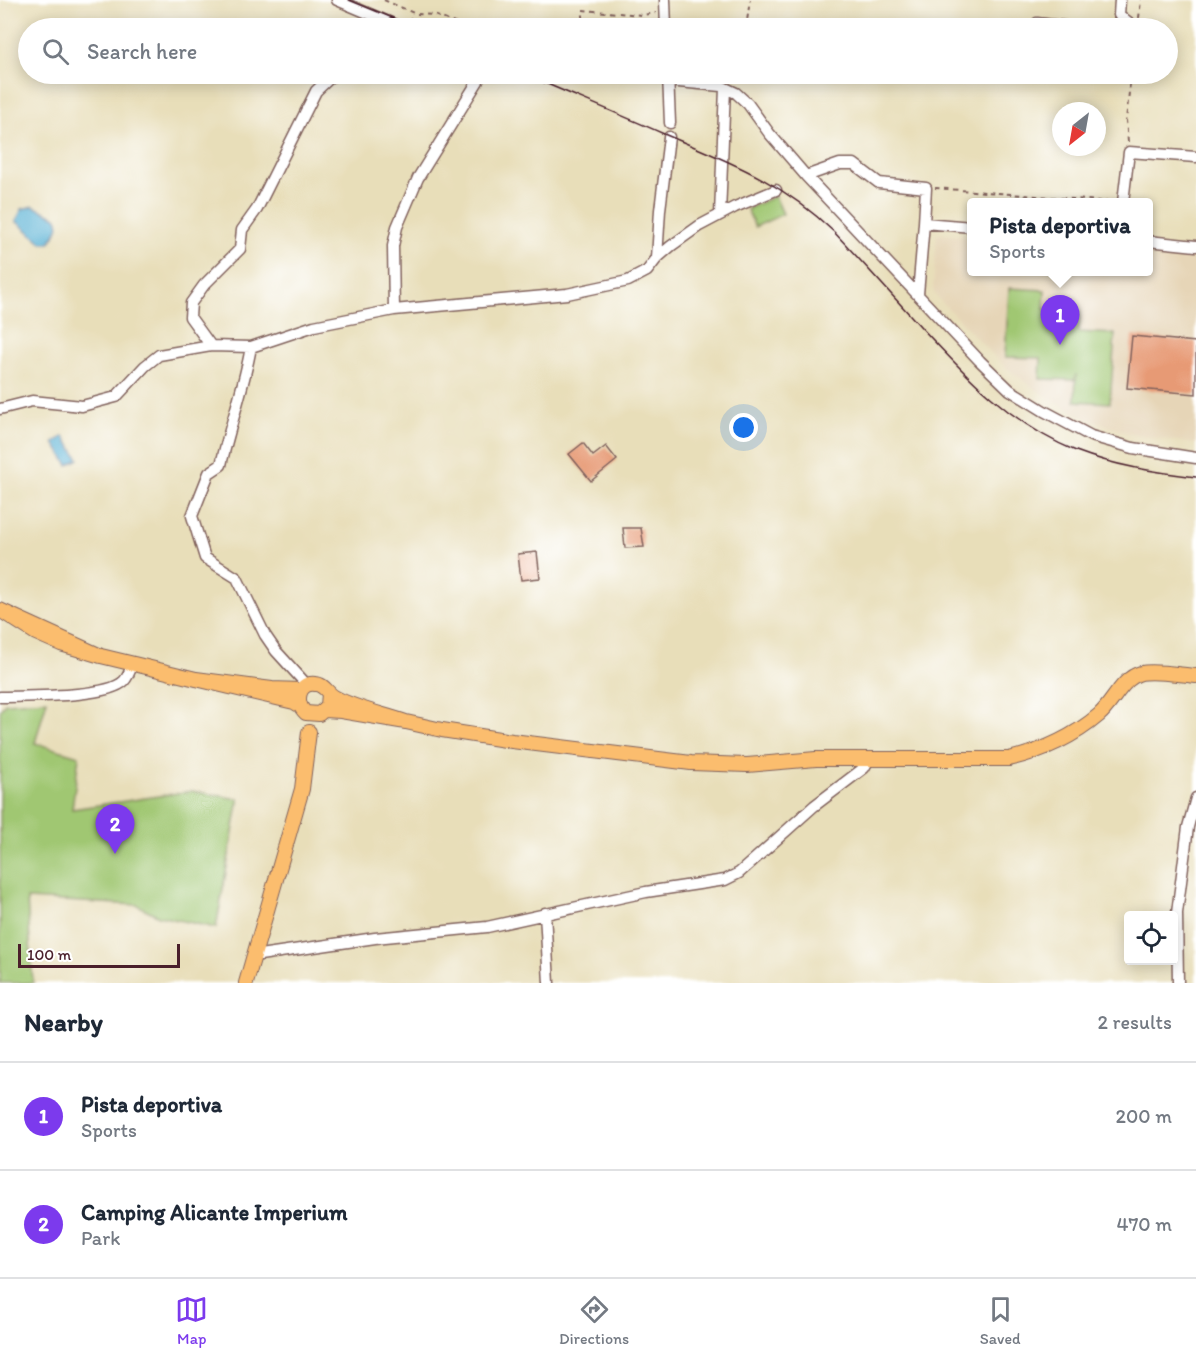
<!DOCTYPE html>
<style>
body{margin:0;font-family:Itim,sans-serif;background:#f6f6f7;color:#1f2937}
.controls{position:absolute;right:18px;bottom:18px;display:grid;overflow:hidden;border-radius:6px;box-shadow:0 3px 15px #0003}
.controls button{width:54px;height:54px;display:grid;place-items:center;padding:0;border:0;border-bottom:2px solid #e0e1e3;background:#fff;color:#1f2937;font:30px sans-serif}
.compass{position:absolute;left:1052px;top:102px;width:54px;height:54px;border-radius:50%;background:#fff;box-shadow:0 3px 15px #0003;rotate:211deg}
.scale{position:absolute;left:18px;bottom:15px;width:162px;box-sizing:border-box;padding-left:6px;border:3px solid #4a1f2b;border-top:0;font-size:16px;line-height:21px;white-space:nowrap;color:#4a1f2b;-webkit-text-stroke:4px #fff;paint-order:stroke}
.you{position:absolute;left:744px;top:428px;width:21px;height:21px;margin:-15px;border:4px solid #fff;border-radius:50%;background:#1a73e8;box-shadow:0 0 0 9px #1a73e833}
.badge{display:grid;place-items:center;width:39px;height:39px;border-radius:50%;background:#7c3aed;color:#fff;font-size:20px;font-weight:700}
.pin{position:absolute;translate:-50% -50px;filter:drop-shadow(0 2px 3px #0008)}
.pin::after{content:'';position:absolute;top:32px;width:21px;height:18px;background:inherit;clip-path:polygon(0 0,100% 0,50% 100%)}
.popup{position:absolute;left:967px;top:198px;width:186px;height:78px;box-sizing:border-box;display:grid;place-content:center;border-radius:6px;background:#fff;filter:drop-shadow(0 2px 4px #0005);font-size:20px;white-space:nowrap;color:#747a83}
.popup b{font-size:22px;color:#1f2937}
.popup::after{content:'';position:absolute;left:50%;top:100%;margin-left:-12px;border:12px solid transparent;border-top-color:#fff}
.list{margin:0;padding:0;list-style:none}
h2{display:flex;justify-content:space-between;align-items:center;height:78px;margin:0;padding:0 24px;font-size:26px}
h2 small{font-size:20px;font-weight:400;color:#747a83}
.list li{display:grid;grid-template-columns:39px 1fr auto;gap:18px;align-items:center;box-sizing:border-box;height:108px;padding:0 24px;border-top:2px solid #e0e1e3}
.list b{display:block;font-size:22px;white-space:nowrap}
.list p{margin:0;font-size:20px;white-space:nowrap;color:#747a83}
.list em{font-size:20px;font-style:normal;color:#747a83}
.icon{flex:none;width:33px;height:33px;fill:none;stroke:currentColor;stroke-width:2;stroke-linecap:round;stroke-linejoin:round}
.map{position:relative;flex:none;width:1196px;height:983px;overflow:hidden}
.search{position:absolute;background:#fff;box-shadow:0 3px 15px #0003;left:18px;right:18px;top:18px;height:66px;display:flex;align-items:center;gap:15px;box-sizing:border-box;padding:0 21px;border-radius:33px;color:#747a83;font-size:22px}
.sheet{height:294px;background:#fff}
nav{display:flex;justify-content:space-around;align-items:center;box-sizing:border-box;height:84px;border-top:2px solid #e0e1e3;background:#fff;font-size:16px;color:#747a83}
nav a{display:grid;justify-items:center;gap:3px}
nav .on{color:#7c3aed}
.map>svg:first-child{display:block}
</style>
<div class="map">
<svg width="1196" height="983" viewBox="0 0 1196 983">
<rect width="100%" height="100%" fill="#fff"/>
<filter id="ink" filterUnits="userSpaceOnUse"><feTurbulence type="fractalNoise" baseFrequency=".0167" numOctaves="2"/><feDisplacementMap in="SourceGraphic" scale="12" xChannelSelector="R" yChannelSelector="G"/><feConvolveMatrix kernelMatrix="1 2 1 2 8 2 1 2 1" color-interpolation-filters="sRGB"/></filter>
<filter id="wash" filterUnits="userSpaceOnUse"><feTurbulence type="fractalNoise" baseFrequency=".008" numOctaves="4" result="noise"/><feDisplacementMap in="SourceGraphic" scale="24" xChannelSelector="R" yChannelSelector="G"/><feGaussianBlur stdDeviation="1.35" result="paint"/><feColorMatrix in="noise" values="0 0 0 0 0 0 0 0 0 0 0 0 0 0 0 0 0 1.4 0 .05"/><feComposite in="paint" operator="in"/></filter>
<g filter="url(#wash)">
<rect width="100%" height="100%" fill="#e8deb9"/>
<path fill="#e6d5b7" d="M937,234L971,237L972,272H1148L1149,253L1196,257V444L1130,434L1081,416L1036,390L1006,368L936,296L933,290Z"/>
<path fill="#a0c772" stroke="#75734e" stroke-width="1.5" d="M775,196L783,214L755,227L747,209Z
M1009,288L1045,290L1044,309L1080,311L1079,332L1115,334L1110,403L1075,401L1076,374L1075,380L1040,379L1041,358L1005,357Z
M47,700L35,743L79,756L72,809L192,791L239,799L216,928L159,916L137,905L27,899L33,983H0V710L5,703Z"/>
<path fill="#56b0d3" stroke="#50687f" stroke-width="1.5" d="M33,206L56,217C63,226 55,235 49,243H42L16,221L22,209Z
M64,436L79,459L68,465L54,443Z"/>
<g id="blocks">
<path fill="#e79a74" d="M1132,336L1196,342V394L1127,388Z
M583,443L593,456L606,446L617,460L591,481L569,454Z
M623,528H641L644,547L625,548Z
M537,552L540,578L521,580L518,554Z"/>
</g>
</g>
<g filter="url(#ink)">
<use href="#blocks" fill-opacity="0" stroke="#81625d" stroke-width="1.5"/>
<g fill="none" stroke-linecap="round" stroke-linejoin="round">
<g stroke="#81625d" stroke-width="13">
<path id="minor" d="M337,0L391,23L392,28
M665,0L666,28
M1120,0L1119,15L1136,28
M1037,23L1078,28
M668,74L670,123
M668,81L721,86L736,93L748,104L769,133L806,176L980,361L1010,390L1044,411L1091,436L1133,448L1196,458
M806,176L840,164H854L879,183L926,188L924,223
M1123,202L1129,152L1196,157
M720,215L725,88
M1148,241L1196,246
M657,258L660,210L669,137
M918,294L924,223L972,227
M394,310L393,246L397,227L418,178L478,81
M211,346L190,317L191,303L204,285L240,249L242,230L257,209L316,91L334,74
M251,347C244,387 230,425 221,465L209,473L192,516L205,558L237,578L265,635L276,651L307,685
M0,409L32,401L82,406L116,397L145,366L159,355L211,346L251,347L314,326L394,310L567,294L628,281L647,271L657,258L671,246L699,226L735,207L776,190
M0,697C25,696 107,698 124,681C128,677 130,671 132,665
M545,913L549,983
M253,956L375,938L487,927L646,892L725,880L739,873L814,806L864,768L869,759
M1178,983L1177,913L1188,827L1196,798"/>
</g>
<g stroke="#81625d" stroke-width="16">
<path id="major" d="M0,610L101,656L61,644L36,633Z
M101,656L196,679
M299,705L294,702L196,679L272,689L301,690
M325,710L341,711L406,722C383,714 356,709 334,697C327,693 324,684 315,684C298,682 294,703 306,713L319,714L328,706L329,693
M406,722L442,730L512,741L691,763L747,765L816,759H1009C1043,751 1072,738 1099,715C1113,703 1122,678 1141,673C1155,670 1181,675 1196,676
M246,983L302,789L309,732"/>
</g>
<path stroke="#81625d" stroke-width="2" stroke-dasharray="4.5 4.5" stroke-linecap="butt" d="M384,0L416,14L434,15L467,28
M1139,18L1141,0
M583,28V10L642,15L656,13
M746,28L750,0
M565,74L568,76L658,81
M757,74V75
M1128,142L1126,120L1131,74
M935,188L1112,202"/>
<use href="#minor" stroke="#fff" stroke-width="10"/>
<use href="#major" stroke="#fbbd6e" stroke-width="14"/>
<path stroke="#4a1f2b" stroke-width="1.5" d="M349,0L417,28
M410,19L432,28
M524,74C570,94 617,113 664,134C730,162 781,181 834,232C863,263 892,295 920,326C966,376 1012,425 1076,451C1115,466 1155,472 1196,477"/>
</g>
</g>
</svg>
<div class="controls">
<button><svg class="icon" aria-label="locate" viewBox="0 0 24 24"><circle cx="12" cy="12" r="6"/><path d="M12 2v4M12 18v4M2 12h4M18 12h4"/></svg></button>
</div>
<svg class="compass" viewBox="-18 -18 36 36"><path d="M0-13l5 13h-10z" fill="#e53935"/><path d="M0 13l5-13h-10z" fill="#747a83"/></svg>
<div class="scale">100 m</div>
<div class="you"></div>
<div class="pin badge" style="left:1060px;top:345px">1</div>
<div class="popup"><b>Pista deportiva</b>Sports</div>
<div class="pin badge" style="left:115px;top:854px">2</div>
<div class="search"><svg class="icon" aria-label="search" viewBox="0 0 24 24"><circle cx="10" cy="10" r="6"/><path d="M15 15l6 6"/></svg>Search here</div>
</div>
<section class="sheet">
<h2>Nearby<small>2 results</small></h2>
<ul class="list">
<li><span class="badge">1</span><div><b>Pista deportiva</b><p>Sports</p></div><em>200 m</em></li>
<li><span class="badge">2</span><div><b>Camping Alicante Imperium</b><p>Park</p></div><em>470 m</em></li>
</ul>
</section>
<nav>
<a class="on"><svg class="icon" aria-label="map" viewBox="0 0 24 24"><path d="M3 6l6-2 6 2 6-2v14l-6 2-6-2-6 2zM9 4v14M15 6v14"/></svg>Map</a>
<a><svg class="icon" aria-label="directions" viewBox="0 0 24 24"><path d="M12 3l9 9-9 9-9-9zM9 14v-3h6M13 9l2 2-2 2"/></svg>Directions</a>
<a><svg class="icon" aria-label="saved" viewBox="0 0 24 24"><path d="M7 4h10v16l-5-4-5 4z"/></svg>Saved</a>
</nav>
